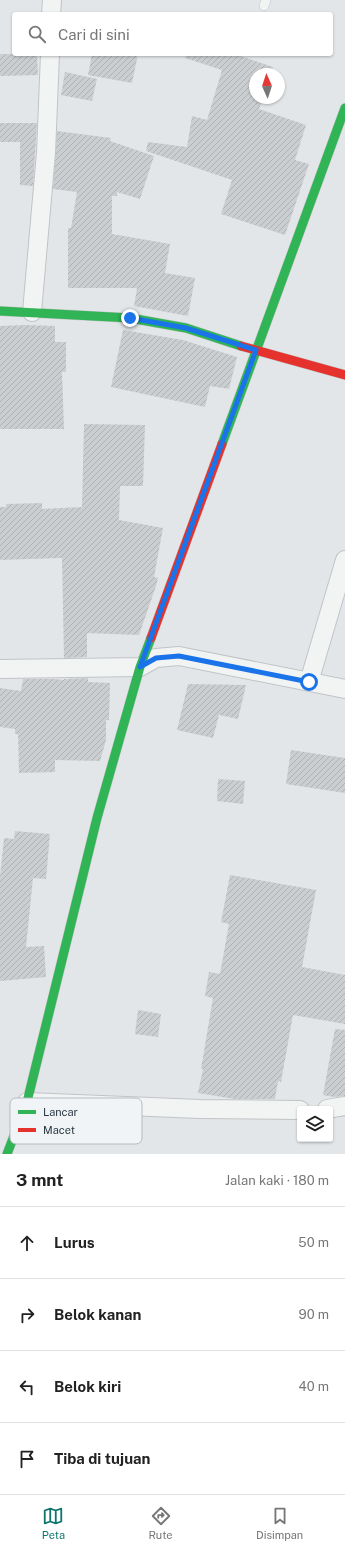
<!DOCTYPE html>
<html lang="id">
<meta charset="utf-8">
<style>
body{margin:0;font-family:"Public Sans",sans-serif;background:#f6f6f6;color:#222}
.controls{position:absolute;right:12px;bottom:12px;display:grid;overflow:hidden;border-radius:4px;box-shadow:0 1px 3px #0004}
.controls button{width:36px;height:36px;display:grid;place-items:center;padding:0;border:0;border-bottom:1px solid #e0e0e0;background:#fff;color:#222;font:20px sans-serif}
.compass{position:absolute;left:249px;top:68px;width:36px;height:36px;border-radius:50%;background:#fff;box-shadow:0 1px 3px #0004;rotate:357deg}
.stop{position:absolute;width:12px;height:12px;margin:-9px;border:3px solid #1a73e8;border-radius:50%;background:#fff}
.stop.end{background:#1a73e8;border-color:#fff;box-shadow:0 1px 4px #0008}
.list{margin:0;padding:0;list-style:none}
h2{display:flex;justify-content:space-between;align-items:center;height:52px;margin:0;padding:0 16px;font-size:17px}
h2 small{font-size:13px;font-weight:400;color:#767676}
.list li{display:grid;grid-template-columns:26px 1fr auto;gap:12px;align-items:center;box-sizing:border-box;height:72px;padding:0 16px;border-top:1px solid #e0e0e0}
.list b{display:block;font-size:15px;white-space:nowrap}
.list em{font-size:13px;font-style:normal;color:#767676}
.icon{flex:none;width:22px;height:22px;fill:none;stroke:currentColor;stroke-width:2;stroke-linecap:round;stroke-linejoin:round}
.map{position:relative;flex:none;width:345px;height:1154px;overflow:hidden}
.search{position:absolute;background:#fff;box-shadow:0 1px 3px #0004;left:12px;right:12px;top:12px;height:44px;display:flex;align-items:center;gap:10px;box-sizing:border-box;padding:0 14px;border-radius:4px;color:#767676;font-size:15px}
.sheet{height:340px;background:#fff}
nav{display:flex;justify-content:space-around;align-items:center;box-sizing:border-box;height:56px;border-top:1px solid #e0e0e0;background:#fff;font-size:11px;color:#767676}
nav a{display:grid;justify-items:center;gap:2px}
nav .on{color:#0f766e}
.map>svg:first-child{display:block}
</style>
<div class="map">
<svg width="345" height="1154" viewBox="0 0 345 1154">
<defs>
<pattern id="building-hatch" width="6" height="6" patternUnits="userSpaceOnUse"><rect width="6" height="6" fill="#cbced0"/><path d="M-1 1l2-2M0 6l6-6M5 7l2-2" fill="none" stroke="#aeb2b4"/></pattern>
</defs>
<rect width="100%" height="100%" fill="#e3e6e8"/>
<path fill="url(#building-hatch)" d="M0,54H37L38,75L0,76Z
M92,54H138L132,83L88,75Z
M186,54H235L273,67L271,74H255V98H263L259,109L306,125L295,160L309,164L285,235L221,214L232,180L146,151L148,142L187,147L192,116L207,120L222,70L185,58Z
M65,72L97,79L92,101L61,95Z
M0,123H37L33,186L20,185V142H0Z
M57,131L111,138L110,141L154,156L140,199L117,192V196H112V234L170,244L165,273L195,278L188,316L134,306L137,288H68V228H71L77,192L53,189Z
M26,325L55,326V342H66V372H62L64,429H0V326Z
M123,330L183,340L237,357L229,389L210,386L205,407L111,387Z
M84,424L145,425L143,486H120L119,520L163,528L154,577L158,578L156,586L139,635L87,633V657L64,658L62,558L0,560V507H6V504L42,503V509L82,507Z
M88,678V682L110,683L109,720H106V740L100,761L55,760V772L19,773L18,734H15V729L0,727V688L21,691L23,679H55L64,680V679Z
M188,684L246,685L238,719L219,715L213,738L177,730Z
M291,750L345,758V793L286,784Z
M218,779L245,781L243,804L217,801Z
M15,831L50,834L46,879L33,878L26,947L44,946L46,977L0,981V877L4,838L14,839Z
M230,875L316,890L302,967L345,975V1024L293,1015L281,1082L278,1081L275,1099H235L198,1093L203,1069H201L213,998L205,996L209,972L220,974L229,924L221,922Z
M138,1010L161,1014L158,1037L135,1034Z
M335,1029L345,1030V1096L334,1097L323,1095Z"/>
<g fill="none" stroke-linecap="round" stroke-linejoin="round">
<g stroke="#c1c4c6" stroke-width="10">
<path id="lane" d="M264,6L266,0"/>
</g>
<g stroke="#c1c4c6" stroke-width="20">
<path id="street" d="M51,14L52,0
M32,312L46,153L50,54
M0,669L140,667L156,658L179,656L345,689
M309,682L345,560
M27,1102L200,1109L300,1110
M327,1109L345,1106"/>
</g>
<g stroke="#c1c4c6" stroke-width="10">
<path id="fast" d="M0,311L130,318L186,328L241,346
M222,444L345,108
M7,1154L27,1102L97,818L140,667L151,638"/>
</g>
<g stroke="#c1c4c6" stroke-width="10">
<path id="jam" d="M241,346L345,375
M151,638L222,444"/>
</g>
<use href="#lane" stroke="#f2f4f4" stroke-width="9"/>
<use href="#street" stroke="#f2f4f4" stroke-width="18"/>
<use href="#fast" stroke="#30b455" stroke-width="9"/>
<use href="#jam" stroke="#e5322d" stroke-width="9"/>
</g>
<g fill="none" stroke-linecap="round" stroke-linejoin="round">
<path stroke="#1a73e8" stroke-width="5" d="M130,318L186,328L256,350L140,667L156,658L179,656L309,682"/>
</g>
<rect x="10" y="1098" width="132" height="46" rx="6" fill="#f0f4f7" stroke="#b4bbc0" stroke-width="1"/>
<rect x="18" y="1110" width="18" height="4" fill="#30b455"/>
<rect x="18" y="1128" width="18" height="4" fill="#e5322d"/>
<g font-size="11" fill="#293741">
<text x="43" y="1116">Lancar</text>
<text x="43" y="1134">Macet</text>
</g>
</svg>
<div class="controls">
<button><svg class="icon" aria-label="layers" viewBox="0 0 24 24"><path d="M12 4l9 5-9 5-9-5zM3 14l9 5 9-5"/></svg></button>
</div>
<svg class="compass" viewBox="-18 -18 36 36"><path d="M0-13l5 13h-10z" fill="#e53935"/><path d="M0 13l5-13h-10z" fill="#767676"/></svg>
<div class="stop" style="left:309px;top:682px"></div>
<div class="stop end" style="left:130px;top:318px"></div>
<div class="search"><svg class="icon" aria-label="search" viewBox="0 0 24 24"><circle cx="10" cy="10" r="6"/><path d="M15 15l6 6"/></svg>Cari di sini</div>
</div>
<section class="sheet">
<h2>3 mnt<small>Jalan kaki · 180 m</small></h2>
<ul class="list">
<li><svg class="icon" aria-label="ahead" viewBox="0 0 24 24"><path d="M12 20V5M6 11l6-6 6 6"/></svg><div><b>Lurus</b></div><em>50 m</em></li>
<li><svg class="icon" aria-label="right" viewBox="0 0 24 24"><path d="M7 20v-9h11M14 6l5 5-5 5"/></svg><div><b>Belok kanan</b></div><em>90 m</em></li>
<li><svg class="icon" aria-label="left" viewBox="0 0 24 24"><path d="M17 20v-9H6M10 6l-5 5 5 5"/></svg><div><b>Belok kiri</b></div><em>40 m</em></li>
<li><svg class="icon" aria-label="arrive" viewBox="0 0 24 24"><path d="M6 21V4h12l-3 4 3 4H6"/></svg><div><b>Tiba di tujuan</b></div></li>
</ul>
</section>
<nav>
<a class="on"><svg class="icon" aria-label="map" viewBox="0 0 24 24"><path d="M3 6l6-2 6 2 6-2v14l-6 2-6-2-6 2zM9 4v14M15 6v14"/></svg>Peta</a>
<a><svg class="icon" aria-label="directions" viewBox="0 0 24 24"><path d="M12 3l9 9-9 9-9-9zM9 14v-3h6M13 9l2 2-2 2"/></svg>Rute</a>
<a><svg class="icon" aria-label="saved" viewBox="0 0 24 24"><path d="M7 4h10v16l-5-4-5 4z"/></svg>Disimpan</a>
</nav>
